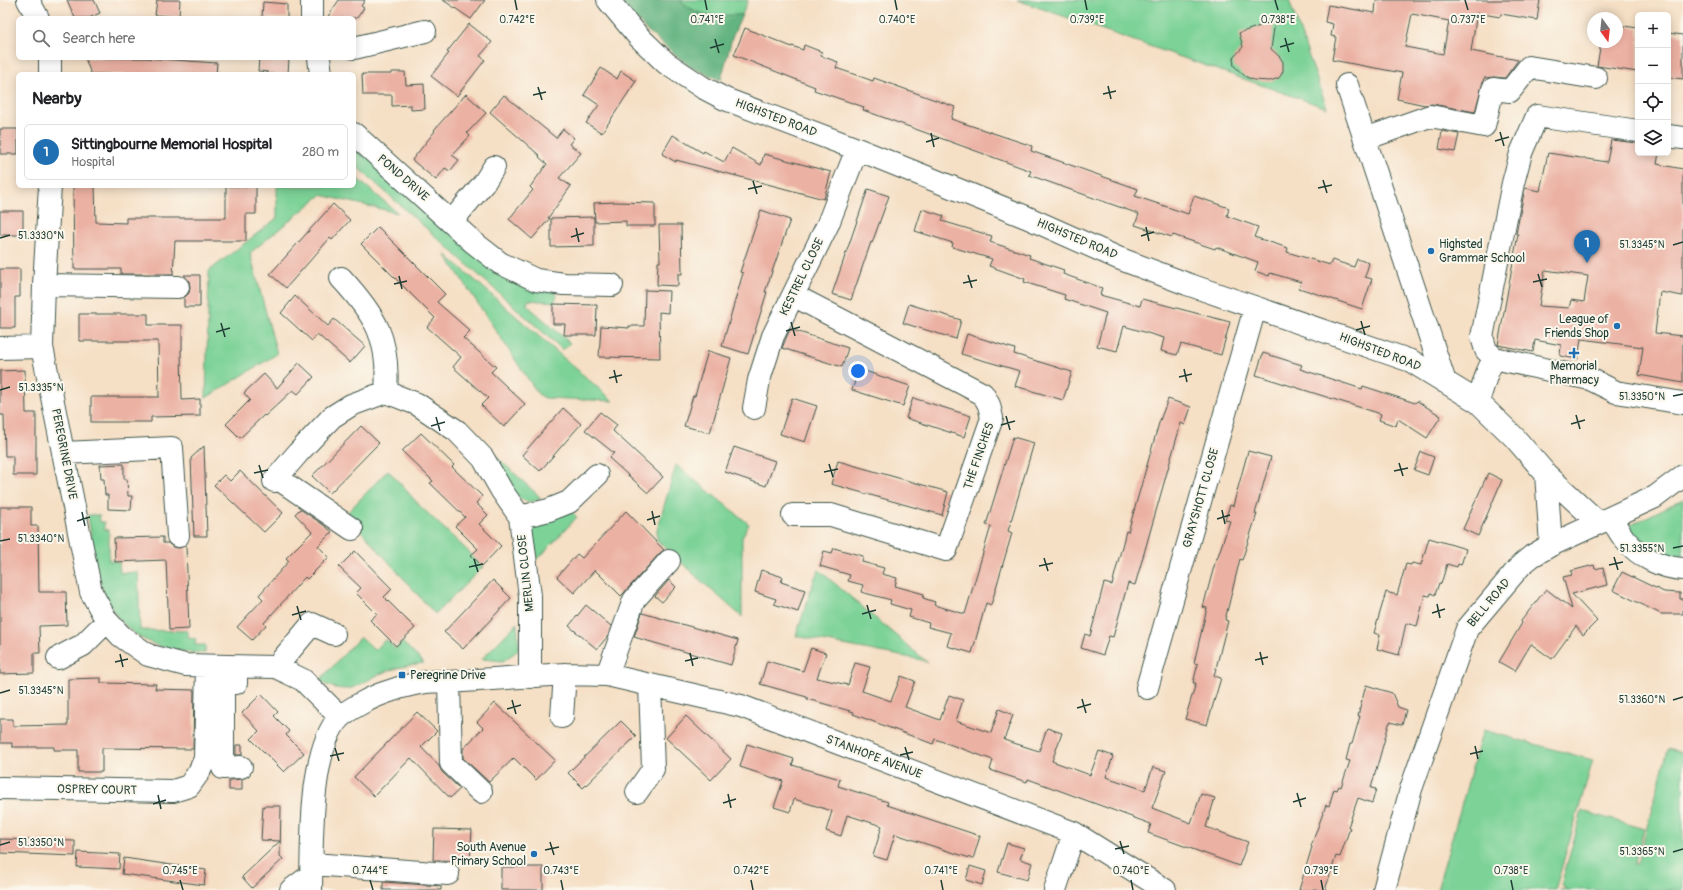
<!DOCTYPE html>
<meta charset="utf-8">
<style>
body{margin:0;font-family:Pangolin,sans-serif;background:#f2f2f2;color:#202124}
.controls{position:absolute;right:12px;top:12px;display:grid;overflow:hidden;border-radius:6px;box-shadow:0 2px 10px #0003}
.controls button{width:36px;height:36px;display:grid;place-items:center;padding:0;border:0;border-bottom:1px solid #e0e0e0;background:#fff;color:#202124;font:20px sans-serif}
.compass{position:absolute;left:1587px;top:12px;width:36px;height:36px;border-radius:50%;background:#fff;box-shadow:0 2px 10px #0003;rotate:165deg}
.you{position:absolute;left:858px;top:371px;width:14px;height:14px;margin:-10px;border:3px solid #fff;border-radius:50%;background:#1a73e8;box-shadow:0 0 0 6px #1a73e833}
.badge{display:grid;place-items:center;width:26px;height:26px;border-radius:50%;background:#1f6fb2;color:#fff;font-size:13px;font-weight:700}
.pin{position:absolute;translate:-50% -33px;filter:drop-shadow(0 1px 2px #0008)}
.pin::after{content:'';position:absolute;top:21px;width:14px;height:12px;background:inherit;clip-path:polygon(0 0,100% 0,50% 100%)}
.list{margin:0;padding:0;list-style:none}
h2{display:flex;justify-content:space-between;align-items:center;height:52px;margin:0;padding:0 16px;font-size:17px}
h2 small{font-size:13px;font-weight:400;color:#757577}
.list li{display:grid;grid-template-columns:26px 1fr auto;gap:12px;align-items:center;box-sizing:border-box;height:56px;margin:0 8px 8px;padding:0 8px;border:1px solid #e0e0e0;border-radius:6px}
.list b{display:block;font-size:15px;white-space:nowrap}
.list p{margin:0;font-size:13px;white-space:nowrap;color:#757577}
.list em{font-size:13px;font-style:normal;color:#757577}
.icon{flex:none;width:22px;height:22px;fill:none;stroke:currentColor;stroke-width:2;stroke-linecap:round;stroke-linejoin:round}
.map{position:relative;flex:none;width:1683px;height:890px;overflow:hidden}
.search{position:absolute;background:#fff;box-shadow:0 2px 10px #0003;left:16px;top:16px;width:340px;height:44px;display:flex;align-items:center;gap:10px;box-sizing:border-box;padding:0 14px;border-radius:6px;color:#757577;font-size:15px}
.panel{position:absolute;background:#fff;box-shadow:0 2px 10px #0003;left:16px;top:72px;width:340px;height:116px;border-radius:6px}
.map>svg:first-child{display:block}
</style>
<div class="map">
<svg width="1683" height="890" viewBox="0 0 1683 890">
<rect width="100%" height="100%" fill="#fbf7ec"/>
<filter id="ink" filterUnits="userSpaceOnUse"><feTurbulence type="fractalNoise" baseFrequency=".025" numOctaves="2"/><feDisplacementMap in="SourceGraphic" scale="8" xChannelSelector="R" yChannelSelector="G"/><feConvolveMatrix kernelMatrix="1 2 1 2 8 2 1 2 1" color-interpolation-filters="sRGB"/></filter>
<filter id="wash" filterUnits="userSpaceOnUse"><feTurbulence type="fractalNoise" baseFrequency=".012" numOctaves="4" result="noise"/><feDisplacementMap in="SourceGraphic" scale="16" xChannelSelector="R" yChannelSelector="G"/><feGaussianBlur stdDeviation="0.9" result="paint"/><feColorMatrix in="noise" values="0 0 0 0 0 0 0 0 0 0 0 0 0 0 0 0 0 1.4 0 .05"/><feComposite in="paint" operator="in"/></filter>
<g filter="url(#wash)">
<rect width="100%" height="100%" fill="#f5dfc5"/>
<path fill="#7bd297" stroke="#4d8866" d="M680,0H748L742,15C717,17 699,18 680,0Z
M1017,0H1289L1327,108Z
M354,144L555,292L557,296L554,302L528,300L527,305L570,343L563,350L354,164Z
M354,176L398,213L321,195L250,253L277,354L206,398L209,271L277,218V186H354Z
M445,254L613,401L545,398L538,394Z
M486,447L541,498C533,504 526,503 518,497C511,491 493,457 486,447Z
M676,465L749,524L742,537V617L698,578L657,540V530Z
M388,470L421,507L484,566L435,614L346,514Z
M1683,499V563L1653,557L1625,528Z
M571,511L577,517L537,560L531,527L536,522Z
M88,515H99L100,522H104V529L109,530V561H119L120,573L138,572L140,630L188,631V638L196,639L195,645H205V653C160,652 125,639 105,596C94,571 92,541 88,515Z
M819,570L928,663L922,660L796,636L815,577Z
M517,623L519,646L517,651L503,661L482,659Z
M360,637L374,650L386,639L395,649L402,642L424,663C409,665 394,668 380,674C370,678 362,685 352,688C343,691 326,687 320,680Z
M1483,730L1593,760L1555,890H1437Z
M1668,749L1683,753V890H1559L1567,887L1561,885L1582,811L1644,829L1634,865L1637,864Z"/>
<path fill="#64b480" stroke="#42785a" d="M619,0H680L694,11L706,15H742L732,38L721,80L690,67L646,30Z"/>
<g id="blocks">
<path fill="#ebb1a3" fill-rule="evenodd" d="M67,0H94L100,13L89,18H75Z
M157,0H180L179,17L155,15Z
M339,0H365L361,6L364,8L357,18H327Z
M443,0H485L471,19Z
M1376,0H1540L1537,20L1501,14L1500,17L1477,13L1471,51L1518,60L1505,78L1494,77L1484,78L1475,112L1432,104L1425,105L1397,99L1402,73L1332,60L1336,37L1331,36L1333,24L1325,22L1328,5L1375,13ZM1412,14L1449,21L1443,54L1405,47Z
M263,2L287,4V18H262Z
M1275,21L1271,49L1280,57L1283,62V71L1281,75L1279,78L1270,81L1254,80L1246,77L1234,66L1233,58L1243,47L1239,33Z
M469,24L492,42L480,56L485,60L457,96L431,76L449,53L447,52Z
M1617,25L1638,28V72L1597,66L1601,42H1617Z
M745,28L792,47V46L803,50L804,45L822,52L821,56L838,62L836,68L873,81L874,78L955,107L951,119L1032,146L1031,151L1138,189L1135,196L1188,214L1194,196L1229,208L1227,216L1258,227L1254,237L1288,248L1287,252L1330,265L1332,260L1354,267L1357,259L1369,263L1365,277L1372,279L1362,309L1299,288L1301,282L1270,273L1269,276L1255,271L1258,262L1216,247L1215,249L1173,235L1172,237L1135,225L1139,214L1029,175L1031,171L863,110L864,107L814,90L815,87L734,55Z
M1668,33L1683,35V79L1668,77Z
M85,58H145L217,63L216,74H91Z
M259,58H289L288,74H267L268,72L258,71Z
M601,68L617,79L621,71L636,81L602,133L586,123L599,105L584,95Z
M391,72H405L406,85L424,84L425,109L411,110V105L392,106V95H363L362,74H391Z
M466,94L486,113L467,133L470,136L452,155L459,160L450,171L445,168L436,180L412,160L435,131L434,130Z
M504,95L556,138L563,129L574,138L569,144L581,153L559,178L571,186L548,218H550L532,239L509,219L533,190L530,187L547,164L539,157L540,156L490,112Z
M0,129H18V154H0Z
M1442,131L1459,134L1455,152L1439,149Z
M673,135L703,153L704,151L724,162L732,148L761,165L764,154L831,172L824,199L676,160V162L662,154Z
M1611,140L1638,143V153H1659L1657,164L1683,169V296L1660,292L1655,333L1683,336V383L1639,375L1643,347L1581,339L1578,359L1560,356L1561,345L1535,340L1533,352L1498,345L1518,234H1516L1525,188L1540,191L1548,153L1607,162ZM1545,270L1588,276L1584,302L1571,300L1569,308L1539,306Z
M73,186H95L96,222L126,223V218H226V186H256V214H246V241H175L173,274H121V269H74Z
M868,189L889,196L872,243L871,242L851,300L832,294Z
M616,202L655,203V226H626V221L595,222L594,203Z
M333,204L350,220L332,240L330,238L286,288L270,274Z
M922,209L944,216L942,221L992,236L990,242L1030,255L1029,258L1064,270L1063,274L1102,288L1100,295L1140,306L1142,299L1230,322L1221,355L1181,344L1177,355L1161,351L1164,338L1124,326L1117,351L1097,346L1106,313L1064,299L1065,295L1024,282L1025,279L989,266L992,259L952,247L953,243L915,231Z
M761,210L790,220L765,292H767L748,354L722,346L743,273L740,272Z
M0,211H23V235H0Z
M594,217V246L551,247V218Z
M659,225H681L682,274H678V286L657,285L658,262H660Z
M378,227L445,294L437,302L470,331L463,338L496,367L491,372L525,404L504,427L481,405L488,398L453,367L461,357L427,327L435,318L361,244Z
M0,269H20V297H15V328H0Z
M184,275H200V307H184V298L189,293L190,287L189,281Z
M645,290L669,291L668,313L659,312L660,358L599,357L601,326L629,328V326H644Z
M295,296L328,326L334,319L365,346L350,363L317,334L312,341L281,313Z
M553,304L597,305L596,335H564L565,324H553Z
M909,304L961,320L956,339L903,323Z
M79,314H148V325H182V350H181L182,400L200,399V416L151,417V422H91V397H159L158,341H79Z
M790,329L848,348L842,367L782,348Z
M967,334L1015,349L1014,354L1072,372L1063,400L1015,386L1020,371L961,354Z
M708,351L731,358L710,433L684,426L693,396H695Z
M1263,353L1302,365L1300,369L1362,389L1363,386L1415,403L1417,401L1441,416L1427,438L1398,419L1396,426L1379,420L1381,414L1256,375Z
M299,363L314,377L298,394L293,390L265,416L264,415L240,438L226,424L250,400L244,393L264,374L277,388Z
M859,369L910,386L903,406L852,390Z
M25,370L26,413H36V475H13V456H5L4,415H0V371Z
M792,398L817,406L805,442L780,434Z
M913,398L971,416L964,437L906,418Z
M1168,399L1191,407L1185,425L1181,423L1135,585L1128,583L1113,637L1109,636L1103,655L1081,648L1085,634L1090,636L1104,583L1112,585L1126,531L1128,532L1159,423Z
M563,408L581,424L540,471L522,455Z
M600,412L617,425L613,431L663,477L648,493L609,458L614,453L585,430Z
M361,426L379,443L330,493L312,476Z
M421,433L454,465L452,467L482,496L476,503L488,515L479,524L501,546L482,566L471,555L478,549L455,526L465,517L430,483L433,481L402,451Z
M1013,437L1034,443L1008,531L1012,533L991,605L986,603L972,653L947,646L951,633L928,627L929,623L909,617L911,610L890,604L891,600L861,592L863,585L848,581L850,575L820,566L824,551L832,553L834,548L863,556L862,562L884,568L882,574L897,578L895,586L924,594L923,598L935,602L934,605L965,614L991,526L986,525Z
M204,446L207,536H194L191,458Z
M734,447L775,461L766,486L725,472Z
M1248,451L1271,457L1255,514H1257L1242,560L1240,559L1225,620L1228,621L1214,676L1221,678L1207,725L1185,719L1196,683H1193L1198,664L1194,663L1207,608L1203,607L1216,559H1217L1230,521L1225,520L1230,505L1233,506Z
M1421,452L1434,457L1428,475L1414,470Z
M838,461L948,492L942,515L831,484Z
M124,464V479H127L128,496H132L131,510L108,509V495H105L104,479H101L100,465Z
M240,471L283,513L264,532L214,485L224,475L230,481Z
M1488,473L1502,480L1478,536L1463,529Z
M0,507H31V526H38L39,592H66L67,625L39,626L40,653H34V673L0,674Z
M300,509L325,526L332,532L318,546L329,557L307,579L305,577L264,623L266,625L252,640L237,627L263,599L259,595L289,561L286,558L312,532L295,514Z
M626,511L664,550L660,553L621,596L595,570L574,593L557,577L577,554L582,558Z
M163,537V543H168L173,547L179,548L186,545L189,629L169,630L166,560L115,562L114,538Z
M1429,538L1466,549L1461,565L1458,564L1457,567L1447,564L1441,584L1439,583L1435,595L1431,593L1430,596L1425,595L1417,626L1406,623L1399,655L1377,649L1380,635L1374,633L1386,592L1397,595L1406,564L1411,565L1412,563L1421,565Z
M355,551L392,589L384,597L415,628L396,646L370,620L377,614L356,593L361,588L339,567Z
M1594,565L1595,569L1603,567L1607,585L1572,594L1597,621L1583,635L1576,626L1552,659L1531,644L1515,671L1499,662L1522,623L1521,621L1546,589L1572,609L1563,577L1572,575L1571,571Z
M761,570L783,577L781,582L805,590L798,612L774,604L776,599L755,592Z
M1622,572L1664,592L1680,593V599H1683V614H1661L1613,590Z
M493,580L511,598L463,649L444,632Z
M669,580L676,587L662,602L655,596Z
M586,605L611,626L608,636L597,649L569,626Z
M642,613L738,640L731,665L634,637Z
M811,648L826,653L817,678L848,685L855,663L870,667L862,691L891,701L901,676L915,681L905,707L940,720L949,695L963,700L956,721L991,733L999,709L1013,715L1004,740L1039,751L1047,728L1062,733L1052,761L1090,775L1099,751L1113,756L1106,777L1145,790L1153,767L1166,771L1152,808L1191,823L1201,794L1215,798L1206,827L1248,842L1239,866L1148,833L1151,824L1028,779L1027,782L990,770L993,760L935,739L933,744L853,714L854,712L807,699V697L760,684L767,661L803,671Z
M101,678V683L156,684L155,689L194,690L193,749L102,748V772H78V750H54V747H12V743H0V719H13V726L68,725V679Z
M1366,685L1392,693L1398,707L1406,710L1402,725L1390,722L1389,724L1371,788L1376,789L1372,803L1358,798L1348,827L1350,828L1340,857L1336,856L1325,890H1299L1312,847L1311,846L1326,805L1329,806L1334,789L1337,790L1339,786L1341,787L1350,761L1346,760L1350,744H1352L1360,716H1358Z
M261,694L278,712L274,716L289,731L286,735L304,753L284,772L251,739L259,731L242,713Z
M495,703L555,760L536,780L514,758L489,782L463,758V749L483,728L477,722Z
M417,712L437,731L421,747L439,766L442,772L460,789L450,798L411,758L374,796L354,777Z
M686,716L731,759L711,780L666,738Z
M621,721L636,736L583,788L568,773Z
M747,744L794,759L792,765L840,779L838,786L888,802L887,805L980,836L973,859L895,834L887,860L873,856L882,826L847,815L841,836L826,831L832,811L794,799L790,812L774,807L783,781L740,767Z
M236,745H242V755H236Z
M242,779V790H229V780Z
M263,806H281L280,856L283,859L252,888L242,877L280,841L261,840Z
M434,829L472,830L470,861L433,860Z
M0,839L75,841V856L0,853Z
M1007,843L1024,848L1020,859L1032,863L1027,880L998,872Z
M78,852L120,854L119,869L77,867Z
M124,858L206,870L204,885L122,874Z
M970,866L986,871L982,885L966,880Z
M501,867H543V890H501Z
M383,882L441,886V890H383Z"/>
</g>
</g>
<g filter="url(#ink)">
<use href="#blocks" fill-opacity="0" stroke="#3f554a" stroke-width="1"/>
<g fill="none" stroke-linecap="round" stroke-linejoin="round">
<g stroke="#3f554a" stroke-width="24">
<path id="minor" d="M28,0L38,18
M312,0V18
M608,0L638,36L666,63L702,87L725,99L857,149L1026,217L1118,258L1187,284L1411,361L1478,402L1514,437L1546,474L1599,523
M354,48L425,31
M319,58L321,74
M50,74V58
M1347,85L1445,382
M1638,131L1537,116L1521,153L1513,183L1482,337L1486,350L1494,358L1590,379L1616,392L1683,403
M354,134L473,242L500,263L536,280L564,284L612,285
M1668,136L1683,138
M1365,139L1430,116L1484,126L1493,89L1510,91L1529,67L1596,78
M50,186L44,285L42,347L91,592L107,621L121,636L148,655L185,665L276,667L303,680L340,717
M452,221L484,183L494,167
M341,278C376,316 390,339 386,392
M44,285L178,287
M0,348L42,347
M1478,402L1487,373L1494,358
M754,408L759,380L773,336L828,224L857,149
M63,453L172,448L178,536
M1546,474L1551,545
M277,478L352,529
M274,481L298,453L332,417L351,405L386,392L417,404L457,431L483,458L502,491L520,517L530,596V677
M793,515H831L946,550L992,418L989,405L983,394L793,295
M520,517L549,510L569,502L597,475
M1610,518C1616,525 1620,534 1626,541C1640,557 1662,568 1683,569
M58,658L83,645L107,621
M236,667V683H223V768L241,767
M276,667L312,624L334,634
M607,675L634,600L669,561
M449,682L451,763L481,792
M1147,688L1255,308
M562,717L565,674
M0,788L173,791L189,786L199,772L205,759L207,666
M637,792L653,769L650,685
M312,864L448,874
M291,890L311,875
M311,890C312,846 309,751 339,718C347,710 372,697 384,693C402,686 429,679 449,682L565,674L607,675L741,706L1074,833L1165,890
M1055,890L1074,833
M1384,890L1411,789L1467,629L1521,565L1532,556L1551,545L1655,497L1683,476"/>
</g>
<use href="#minor" stroke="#fff" stroke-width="22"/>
</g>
</g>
<path fill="none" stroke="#1f3d34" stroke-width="1.5" d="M515,0L517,10M705,0L707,10M895,0L897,10M1085,0L1087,10M1275,0L1278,10M1465,0L1468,10M1285,38L1289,52M715,39L719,53M1280,47L1294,43M710,48L724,44M1108,86L1111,99M538,87L542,100M1103,94L1116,91M533,95L546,92M1500,132L1504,146M931,133L934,147M1495,141L1509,137M926,142L939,138M1323,180L1327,193M753,181L757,194M1318,188L1332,185M748,189L762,186M1146,227L1149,241M576,228L579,242M1141,236L1154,232M571,237L584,233M0,238L10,235M1673,245L1683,242M1538,274L1542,287M968,275L972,288M399,276L402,289M1533,282L1547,279M963,283L977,280M394,284L407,281M1361,321L1365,335M791,322L795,336M221,323L225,337M1356,330L1370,326M786,331L800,327M216,332L230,328M1184,369L1187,382M614,370L617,383M1179,377L1192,374M609,378L622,375M0,390L10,387M1673,396L1683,394M1576,415L1580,429M1006,416L1010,430M436,417L440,431M1571,424L1585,420M1001,425L1015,421M431,426L445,422M1399,463L1403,476M829,464L833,477M259,465L263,478M1394,471L1408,468M824,472L838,469M254,473L268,470M1222,510L1225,524M652,511L655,525M82,512L85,526M1217,519L1230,515M647,520L660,516M77,521L90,517M0,541L10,539M1673,548L1683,546M1614,557L1618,570M1044,558L1048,571M474,559L478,572M1609,565L1623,562M1039,566L1053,563M469,567L483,564M1437,604L1440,618M867,605L871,619M297,606L301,620M1432,613L1445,609M862,614L876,610M292,615L306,611M1260,652L1263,665M690,653L693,666M120,654L123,667M1255,660L1268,657M685,661L698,658M115,662L128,659M0,693L10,690M1082,699L1086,713M512,700L516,714M1673,700L1683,697M1077,708L1091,704M507,709L521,705M1475,746L1478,759M905,747L909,760M335,748L339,761M1470,754L1483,751M900,755L913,752M330,756L344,753M1297,793L1301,807M728,794L731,808M158,795L161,809M1293,802L1306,798M723,803L736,799M153,804L166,800M1120,841L1124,854M550,842L554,855M0,845L10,842M1115,849L1129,846M545,850L559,847M1673,852L1683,849M180,880L183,890M370,880L373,890M561,880L563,890M751,880L753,890M941,880L943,890M1131,880L1133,890M1321,880L1323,890M1511,880L1513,890"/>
<g fill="#1f6fb2" stroke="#fbf7ec" stroke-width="1.5">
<circle cx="1431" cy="251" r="4"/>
<circle cx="1617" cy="326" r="4"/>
<path d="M1572 347h4v4h4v4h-4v4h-4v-4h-4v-4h4z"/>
<rect x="398" y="671" width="8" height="8" rx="2"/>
<circle cx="534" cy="854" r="4"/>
</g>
<g text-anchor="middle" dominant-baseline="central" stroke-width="4" stroke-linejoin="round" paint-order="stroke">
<g font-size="12" fill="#1f3d34" stroke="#fbf7ec">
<text transform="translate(776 118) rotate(21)">HIGHSTED ROAD</text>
<text transform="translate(403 178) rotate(41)">POND DRIVE</text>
<text transform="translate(1077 239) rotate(23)">HIGHSTED ROAD</text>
<text transform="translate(802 277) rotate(-64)">KESTREL CLOSE</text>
<text transform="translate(1380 352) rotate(21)">HIGHSTED ROAD</text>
<text transform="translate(64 454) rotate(79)">PEREGRINE DRIVE</text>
<text transform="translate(979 456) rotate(-71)">THE FINCHES</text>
<text transform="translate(1201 498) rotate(-74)">GRAYSHOTT CLOSE</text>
<text transform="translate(526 573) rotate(-96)">MERLIN CLOSE</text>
<text transform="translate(1489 603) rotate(-50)">BELL ROAD</text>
<text transform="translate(874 757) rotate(21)">STANHOPE AVENUE</text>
<text transform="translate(97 790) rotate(1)">OSPREY COURT</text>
</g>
<g font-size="12" fill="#1f3d34" stroke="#fbf7ec" text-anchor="start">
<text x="1439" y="244">Highsted<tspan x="1439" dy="14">Grammar School</tspan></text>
<text x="1609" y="319" text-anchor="end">League of<tspan x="1609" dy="14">Friends Shop</tspan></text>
<text x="1574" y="366" text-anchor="middle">Memorial<tspan x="1574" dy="14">Pharmacy</tspan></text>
<text x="410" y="675">Peregrine Drive</text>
<text x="526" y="847" text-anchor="end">South Avenue<tspan x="526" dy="14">Primary School</tspan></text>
</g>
</g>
<g font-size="10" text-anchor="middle" fill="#1f3d34" stroke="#fbf7ec" stroke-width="4" stroke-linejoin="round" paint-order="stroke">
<text x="517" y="23">0.742°E</text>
<text x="707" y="23">0.741°E</text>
<text x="897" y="23">0.740°E</text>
<text x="1087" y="23">0.739°E</text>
<text x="1278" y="23">0.738°E</text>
<text x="1468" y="23">0.737°E</text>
<text x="41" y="239">51.3330°N</text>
<text x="1642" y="248">51.3345°N</text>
<text x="41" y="391">51.3335°N</text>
<text x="1642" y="400">51.3350°N</text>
<text x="41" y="542">51.3340°N</text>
<text x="1642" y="552">51.3355°N</text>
<text x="41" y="694">51.3345°N</text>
<text x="1642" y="703">51.3360°N</text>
<text x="41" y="846">51.3350°N</text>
<text x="1642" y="855">51.3365°N</text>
<text x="180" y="874">0.745°E</text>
<text x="370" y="874">0.744°E</text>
<text x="561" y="874">0.743°E</text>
<text x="751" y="874">0.742°E</text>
<text x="941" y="874">0.741°E</text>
<text x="1131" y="874">0.740°E</text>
<text x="1321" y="874">0.739°E</text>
<text x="1511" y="874">0.738°E</text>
</g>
</svg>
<div class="controls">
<button>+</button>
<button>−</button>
<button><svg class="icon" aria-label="locate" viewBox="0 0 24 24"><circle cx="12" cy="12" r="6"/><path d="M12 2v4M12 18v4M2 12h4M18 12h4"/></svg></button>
<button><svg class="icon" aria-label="layers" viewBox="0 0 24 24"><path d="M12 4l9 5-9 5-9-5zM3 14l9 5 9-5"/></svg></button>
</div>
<svg class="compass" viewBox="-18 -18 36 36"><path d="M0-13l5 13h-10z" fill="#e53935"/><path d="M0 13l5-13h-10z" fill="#757577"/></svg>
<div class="you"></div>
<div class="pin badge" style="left:1587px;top:263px">1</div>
<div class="search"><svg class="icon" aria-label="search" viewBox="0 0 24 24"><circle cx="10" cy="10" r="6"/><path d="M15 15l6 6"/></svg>Search here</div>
<section class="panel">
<h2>Nearby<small></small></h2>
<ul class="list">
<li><span class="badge">1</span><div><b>Sittingbourne Memorial Hospital</b><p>Hospital</p></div><em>280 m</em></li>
</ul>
</section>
</div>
